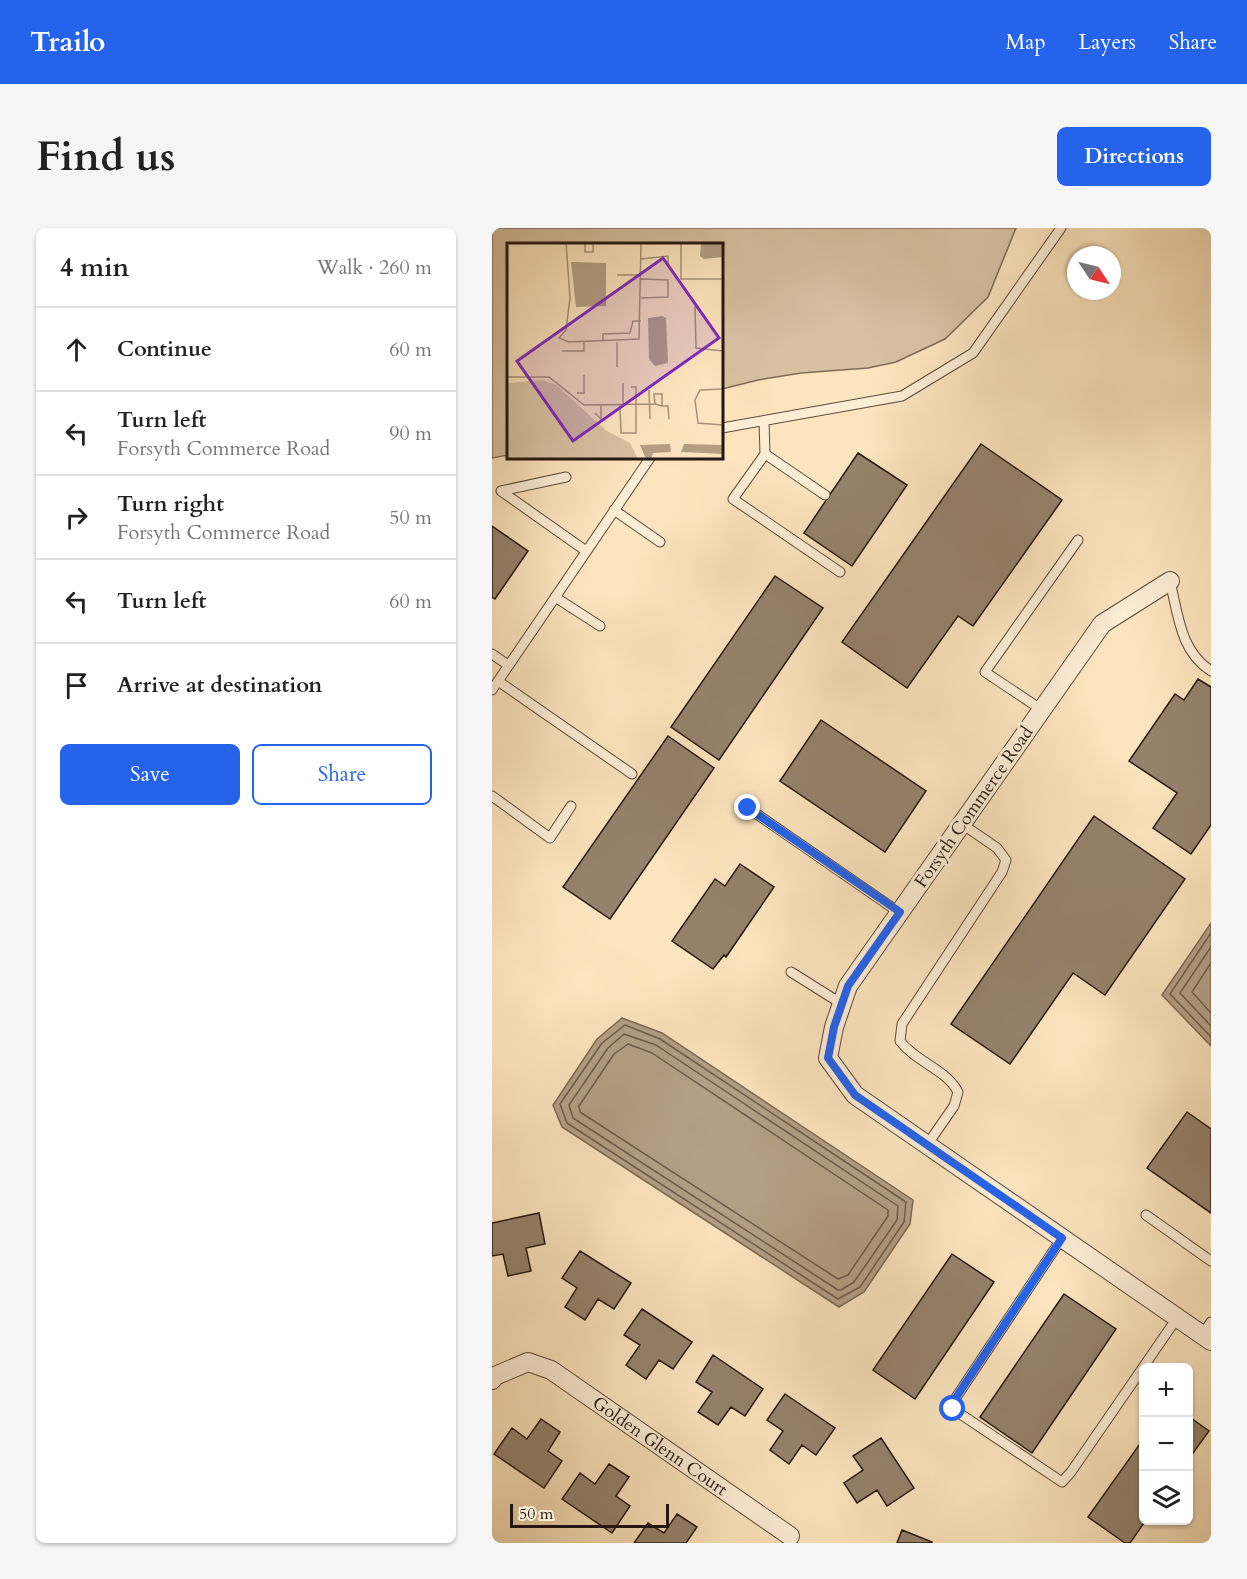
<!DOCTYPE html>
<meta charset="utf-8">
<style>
body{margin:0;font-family:Cardo,serif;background:#f6f6f6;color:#222}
.controls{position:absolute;right:18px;bottom:18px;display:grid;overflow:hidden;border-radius:9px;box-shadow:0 2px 4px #0004}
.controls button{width:54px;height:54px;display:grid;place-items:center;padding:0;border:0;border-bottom:2px solid #e0e0e0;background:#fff;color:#222;font:30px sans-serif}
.compass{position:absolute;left:575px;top:18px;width:54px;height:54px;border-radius:50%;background:#fff;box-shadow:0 2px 4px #0004;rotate:125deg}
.scale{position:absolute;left:18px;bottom:15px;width:159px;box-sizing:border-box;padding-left:6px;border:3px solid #251812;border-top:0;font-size:16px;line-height:21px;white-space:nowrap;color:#251812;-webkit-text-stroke:4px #fdedd5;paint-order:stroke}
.stop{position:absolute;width:18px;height:18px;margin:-14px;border:4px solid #2563eb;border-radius:50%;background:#fff}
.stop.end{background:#2563eb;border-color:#fff;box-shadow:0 2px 6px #0008}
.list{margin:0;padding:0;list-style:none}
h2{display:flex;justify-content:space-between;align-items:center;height:78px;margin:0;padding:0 24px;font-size:26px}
h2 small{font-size:20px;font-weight:400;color:#767676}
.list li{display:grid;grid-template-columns:39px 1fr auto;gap:18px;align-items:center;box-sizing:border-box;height:84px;padding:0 24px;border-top:2px solid #e0e0e0}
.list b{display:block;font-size:22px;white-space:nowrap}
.list p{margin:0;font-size:20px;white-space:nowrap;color:#767676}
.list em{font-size:20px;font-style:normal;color:#767676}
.actions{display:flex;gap:12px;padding:18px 24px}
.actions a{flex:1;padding:14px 0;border:2px solid #2563eb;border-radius:9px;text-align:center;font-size:21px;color:#2563eb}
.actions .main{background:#2563eb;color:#fff}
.icon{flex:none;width:33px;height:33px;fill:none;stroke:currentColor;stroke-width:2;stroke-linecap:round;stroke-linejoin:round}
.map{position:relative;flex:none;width:719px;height:1315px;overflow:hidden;border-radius:9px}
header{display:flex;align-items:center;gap:36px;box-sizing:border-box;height:84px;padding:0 30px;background:#2563eb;color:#fff}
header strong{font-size:28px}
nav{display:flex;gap:33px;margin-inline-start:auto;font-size:21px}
.intro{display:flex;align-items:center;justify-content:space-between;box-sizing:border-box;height:144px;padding:0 36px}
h1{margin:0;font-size:42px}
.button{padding:15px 27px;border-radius:9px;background:#2563eb;color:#fff;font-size:21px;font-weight:700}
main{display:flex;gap:36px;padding:0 36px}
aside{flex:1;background:#fff;border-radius:9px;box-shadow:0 2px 4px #0004}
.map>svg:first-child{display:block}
</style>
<header>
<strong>Trailo</strong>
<nav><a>Map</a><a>Layers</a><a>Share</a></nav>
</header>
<div class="intro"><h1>Find us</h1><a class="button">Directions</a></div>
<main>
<aside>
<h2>4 min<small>Walk · 260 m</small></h2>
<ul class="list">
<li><svg class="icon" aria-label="ahead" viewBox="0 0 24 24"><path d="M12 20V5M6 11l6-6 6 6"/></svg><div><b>Continue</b></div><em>60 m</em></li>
<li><svg class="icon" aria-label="left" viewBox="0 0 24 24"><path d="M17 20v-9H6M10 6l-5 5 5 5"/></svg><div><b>Turn left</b><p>Forsyth Commerce Road</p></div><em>90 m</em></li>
<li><svg class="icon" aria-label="right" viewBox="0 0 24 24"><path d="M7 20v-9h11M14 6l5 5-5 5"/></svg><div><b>Turn right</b><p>Forsyth Commerce Road</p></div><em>50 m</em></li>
<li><svg class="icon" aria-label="left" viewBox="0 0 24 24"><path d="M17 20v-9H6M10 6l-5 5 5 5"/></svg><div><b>Turn left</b></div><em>60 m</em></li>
<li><svg class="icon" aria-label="arrive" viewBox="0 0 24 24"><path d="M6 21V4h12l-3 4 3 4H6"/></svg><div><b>Arrive at destination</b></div></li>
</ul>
<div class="actions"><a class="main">Save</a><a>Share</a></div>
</aside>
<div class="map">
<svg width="719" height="1315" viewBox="0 0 719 1315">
<rect width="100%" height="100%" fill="#fce4be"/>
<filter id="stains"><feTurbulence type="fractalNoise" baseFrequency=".00333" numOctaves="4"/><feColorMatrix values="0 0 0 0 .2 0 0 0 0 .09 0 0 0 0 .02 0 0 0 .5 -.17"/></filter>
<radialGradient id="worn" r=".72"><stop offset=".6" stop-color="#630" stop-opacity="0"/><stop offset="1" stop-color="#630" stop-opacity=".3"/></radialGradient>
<path fill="#d7c1a1" stroke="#7e6c5a" stroke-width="1.5" d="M0,0H524L496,69L453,111L404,134L376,140L309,145L266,152L230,161V16H16V227L0,230Z"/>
<path fill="#b39f84" stroke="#7a6956" stroke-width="1.5" d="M719,695V818L670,767Z
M130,790L170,805L421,972L418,996L372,1064L347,1079L70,899L61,877L105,811Z"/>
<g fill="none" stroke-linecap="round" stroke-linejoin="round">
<path stroke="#6c5c4b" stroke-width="1.5" d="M719,705L678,766L719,809
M719,719L688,765L719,798
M719,735L700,764L719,785
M133,797L168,811L414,974L412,994L368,1059L346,1071L75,895L68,876L110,815Z
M132,806L164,817L406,978L405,992L362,1054L349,1062H346L81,890L77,877L116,820Z
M136,816L160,825L396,982V988L356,1047L346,1051L88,884L87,878L122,826Z"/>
</g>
<path fill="#95826b" stroke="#251812" stroke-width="1.5" d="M489,216L570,272L481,398L466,388L415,460L350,414Z
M366,225L415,257L360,338L312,305Z
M0,298L36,323L3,371L0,369Z
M283,348L331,380L227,532L179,499Z
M706,451L719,459V597L699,626L661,600L685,565L637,533L683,466L692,472Z
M329,492L434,563L393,624L288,553Z
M176,508L222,540L118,691L71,659Z
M602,588L693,651L613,767L581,745L518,836L459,796Z
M248,636L282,659L234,729L232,727L221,741L180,713L223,651L233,658Z
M695,884L719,901V985L655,940Z
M47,985L53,1016L34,1020L39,1043L16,1048L11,1026L0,1028V995Z
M88,1023L139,1055L122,1081L106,1071L93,1092L73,1079L85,1060L70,1050Z
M460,1026L502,1054L423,1171L381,1142Z
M572,1066L624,1101L540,1225L488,1189Z
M150,1081L200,1114L181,1141L167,1132L154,1151L134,1137L148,1117L132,1107Z
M221,1127L271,1161L253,1188L239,1179L226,1197L206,1184L220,1164L204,1154Z
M293,1166L343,1200L324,1227L310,1217L297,1236L278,1222L291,1203L275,1192Z
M696,1188L717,1203L696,1232Z
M49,1191L68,1204L56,1223L70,1233L52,1260L2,1226L20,1200L35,1211Z
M389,1210L422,1260L395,1278L385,1262L365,1275L352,1255L371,1242L361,1228Z
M652,1210V1292H654L638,1315H633L596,1289Z
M117,1236L137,1249L124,1268L138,1278L120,1305L70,1271L88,1245L103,1256Z
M185,1286L205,1299L194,1315H142L156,1295L172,1305Z
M410,1302L440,1314V1315H405Z"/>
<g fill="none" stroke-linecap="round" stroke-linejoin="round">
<g stroke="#5b4b3d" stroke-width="11">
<path id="lane" d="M272,193L273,226L333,267
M230,200L410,168L481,125L569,0
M273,226L241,271L348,344
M74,249L9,263L94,323
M122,282L168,314
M678,353C686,386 688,423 719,443
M63,369L108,398
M0,426L16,437
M6,453L140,546
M0,462L158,230
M550,482L493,444L586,312
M0,568L58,610L79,578
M256,580L408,685
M299,744L350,776
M435,917L462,878L466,864C454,841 425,835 408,813L410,796L510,644L514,632L505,620L470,596
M654,987L719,1033
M570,1010L461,1174V1181L570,1254L579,1244L685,1090
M710,1107L719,1094"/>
</g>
<g stroke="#5b4b3d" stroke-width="20">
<g id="street">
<path d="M678,353L610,396L356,758L342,799L336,830L363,867L719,1113"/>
<path id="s1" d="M0,1152L3,1148L36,1134L59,1142L298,1308"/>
</g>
</g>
<use href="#lane" stroke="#fdedd5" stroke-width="9"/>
<use href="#street" stroke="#fdedd5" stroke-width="18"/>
</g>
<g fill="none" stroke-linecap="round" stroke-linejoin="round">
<path stroke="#2563eb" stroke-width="8" d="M256,580L408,684L356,758L342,799L336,830L363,867L570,1010L461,1174V1181"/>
</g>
<g text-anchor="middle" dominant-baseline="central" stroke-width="6" stroke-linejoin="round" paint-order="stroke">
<g font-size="18" fill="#251812" stroke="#fdedd5">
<text transform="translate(482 579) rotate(-55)">Forsyth Commerce Road</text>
<text stroke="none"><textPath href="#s1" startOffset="198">Golden Glenn Court</textPath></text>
</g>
</g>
<g transform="translate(15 15)">
<rect width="216" height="216" fill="#fce4be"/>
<path d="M35,137L49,142L100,188L123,200L131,216H0V140Z" fill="#d7c1a1"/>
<path d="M194,1H215L216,14L197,16L193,13ZM64,19L99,20V63L69,64ZM155,73L159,75L161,120L148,123L142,116L141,75ZM163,201L164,209L146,210L144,216H139L133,202ZM216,202V211L174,209L177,201Z" fill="#b39f84"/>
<path fill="none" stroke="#a69279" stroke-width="1.5" d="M59,0L63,55L59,87L52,95L62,99L132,96L134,0M78,0V9H86V0M174,0V36H216M134,16L161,13V21M110,32H134M134,36L161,37V54L134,55M188,63L189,105L216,108M96,98V91L123,90L126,78H134M110,99V124M55,108H77V99M0,134H42L77,162L148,161L147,151H155V163L148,161M116,140V162M216,146L193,147L188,157L191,180L216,182M142,147L143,176M70,150H77V132M113,162L114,190H129V144H124M155,163H161L162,176M88,170L94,176V162"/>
<path fill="#7b2cbf" fill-opacity="0.15" stroke="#7b2cbf" stroke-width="3" d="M156,15L212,95L66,198L10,118Z"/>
<rect width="216" height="216" fill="none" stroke="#251812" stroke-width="3"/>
</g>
<rect width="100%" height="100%" filter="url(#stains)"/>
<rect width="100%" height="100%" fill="url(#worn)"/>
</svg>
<div class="controls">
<button>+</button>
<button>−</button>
<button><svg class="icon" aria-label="layers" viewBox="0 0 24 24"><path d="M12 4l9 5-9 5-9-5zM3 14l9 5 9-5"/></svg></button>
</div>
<svg class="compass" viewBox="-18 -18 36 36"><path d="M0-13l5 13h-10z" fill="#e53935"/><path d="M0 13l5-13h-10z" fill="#767676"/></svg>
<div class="scale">50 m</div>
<div class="stop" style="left:461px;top:1181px"></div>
<div class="stop end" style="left:256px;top:580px"></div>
</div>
</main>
